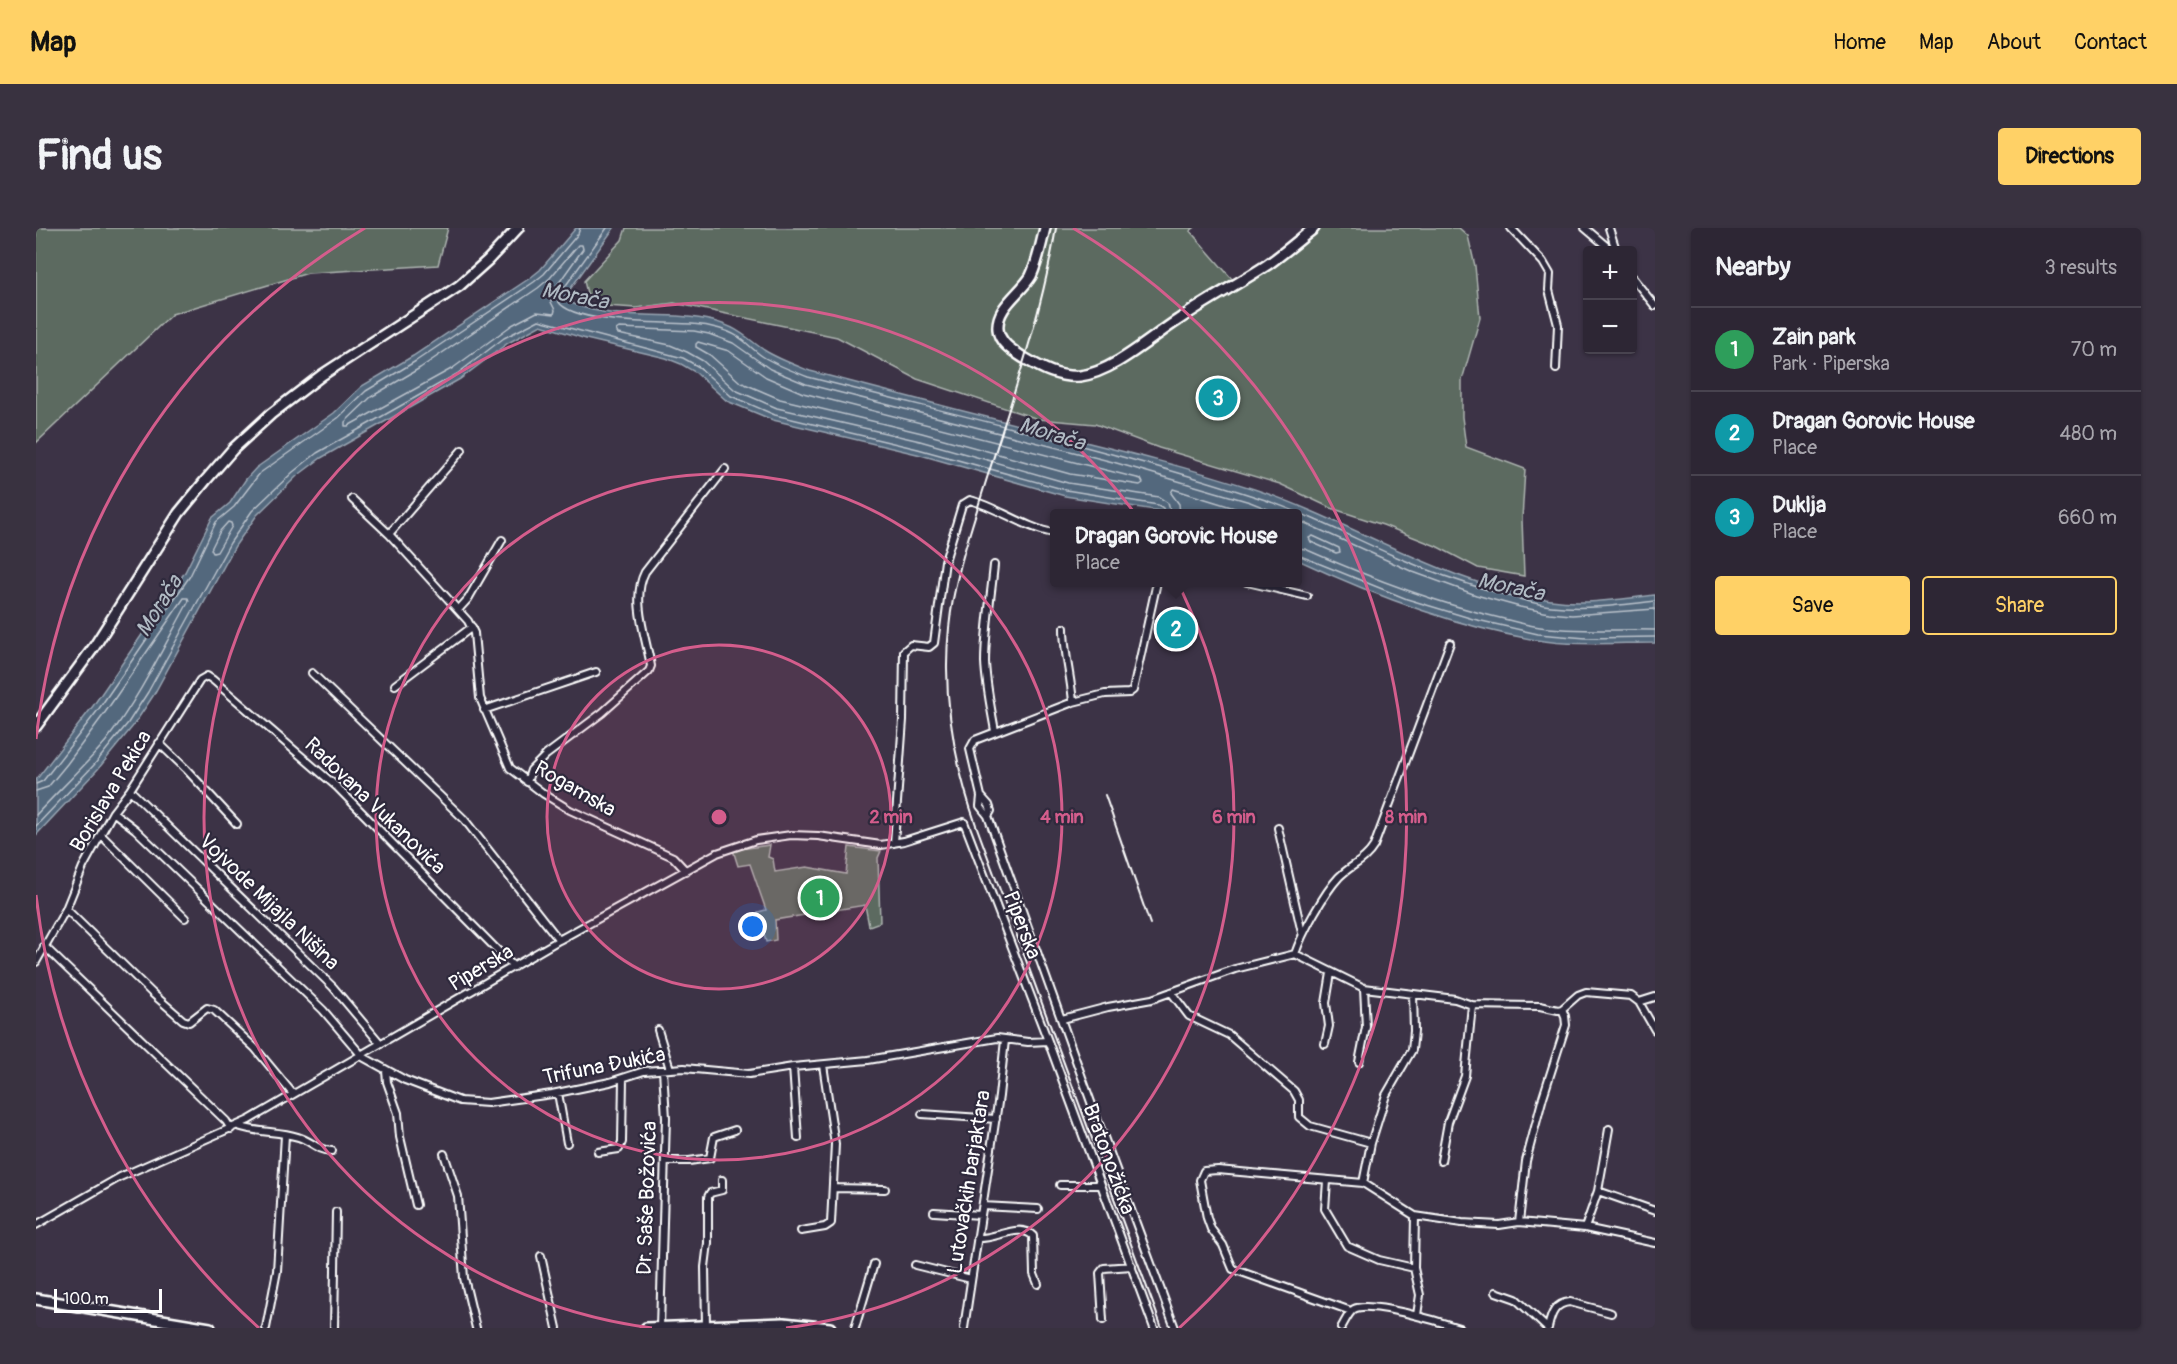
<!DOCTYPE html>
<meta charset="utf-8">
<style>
body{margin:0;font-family:Pangolin,sans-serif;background:#393240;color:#f1f3f6}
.controls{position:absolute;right:18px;top:18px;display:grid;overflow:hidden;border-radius:6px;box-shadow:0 2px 4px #0004}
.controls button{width:54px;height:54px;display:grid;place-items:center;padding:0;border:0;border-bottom:2px solid #48434f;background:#2d2634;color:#f1f3f6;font:30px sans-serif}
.scale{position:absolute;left:18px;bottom:15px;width:108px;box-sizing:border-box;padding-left:6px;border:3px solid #fff;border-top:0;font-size:16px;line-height:21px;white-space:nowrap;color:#fff;-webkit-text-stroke:4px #2f2a3d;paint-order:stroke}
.you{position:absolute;left:717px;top:699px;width:21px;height:21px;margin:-15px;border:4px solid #fff;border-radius:50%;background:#1a73e8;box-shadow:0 0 0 9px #1a73e833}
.badge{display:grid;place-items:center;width:39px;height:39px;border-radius:50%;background:#ffd166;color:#fff;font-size:20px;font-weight:700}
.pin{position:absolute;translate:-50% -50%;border:3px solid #fff;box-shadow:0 2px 6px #0006}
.popup{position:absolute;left:1014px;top:281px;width:252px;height:78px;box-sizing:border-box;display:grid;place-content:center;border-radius:6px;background:#2d2634;filter:drop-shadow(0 2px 4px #0005);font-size:20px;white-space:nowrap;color:#a7a5ac}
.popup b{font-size:22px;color:#f1f3f6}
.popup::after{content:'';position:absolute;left:50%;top:100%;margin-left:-12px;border:12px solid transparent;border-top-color:#2d2634}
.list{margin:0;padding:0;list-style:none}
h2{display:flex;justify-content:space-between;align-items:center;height:78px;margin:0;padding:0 24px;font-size:26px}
h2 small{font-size:20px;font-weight:400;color:#a7a5ac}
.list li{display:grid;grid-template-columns:39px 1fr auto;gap:18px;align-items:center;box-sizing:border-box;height:84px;padding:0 24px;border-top:2px solid #48434f}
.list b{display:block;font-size:22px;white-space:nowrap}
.list p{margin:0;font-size:20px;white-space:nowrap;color:#a7a5ac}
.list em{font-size:20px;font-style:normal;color:#a7a5ac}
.actions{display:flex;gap:12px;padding:18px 24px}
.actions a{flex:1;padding:14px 0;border:2px solid #ffd166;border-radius:6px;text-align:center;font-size:21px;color:#ffd166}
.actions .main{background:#ffd166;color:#111}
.map{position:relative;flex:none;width:1619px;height:1100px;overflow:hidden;border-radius:6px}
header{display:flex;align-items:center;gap:36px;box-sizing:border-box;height:84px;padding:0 30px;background:#ffd166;color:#111}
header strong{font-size:28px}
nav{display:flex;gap:33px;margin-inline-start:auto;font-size:21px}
.intro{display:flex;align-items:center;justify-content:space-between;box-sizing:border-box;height:144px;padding:0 36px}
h1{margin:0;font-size:42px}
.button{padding:15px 27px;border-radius:6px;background:#ffd166;color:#111;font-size:21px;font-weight:700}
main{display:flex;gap:36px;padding:0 36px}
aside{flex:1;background:#2d2634;border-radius:6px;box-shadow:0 2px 4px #0004}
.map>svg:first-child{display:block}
</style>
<header>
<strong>Map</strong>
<nav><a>Home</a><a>Map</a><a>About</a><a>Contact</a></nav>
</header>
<div class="intro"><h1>Find us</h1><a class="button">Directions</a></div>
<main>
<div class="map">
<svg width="1619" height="1100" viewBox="0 0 1619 1100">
<rect width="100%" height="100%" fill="#3c3346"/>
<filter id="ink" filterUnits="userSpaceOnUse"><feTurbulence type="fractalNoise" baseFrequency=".0167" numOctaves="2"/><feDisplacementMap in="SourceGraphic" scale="12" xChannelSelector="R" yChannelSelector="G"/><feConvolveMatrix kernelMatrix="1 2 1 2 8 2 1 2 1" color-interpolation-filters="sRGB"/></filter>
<g filter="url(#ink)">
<path fill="#5b6a60" stroke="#adb4b0" stroke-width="1.5" d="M0,0H412L402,37L272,45L136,86L0,215Z
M590,0H1158L1154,3L1203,59L1285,0H1423L1432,8L1439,38L1444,90L1426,152V189L1430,219L1489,241L1486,291L1488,348L1442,340L1400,318L1347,297L1295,280L1244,256L1123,220L1059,196L1002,191L881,151L801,109L638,75L600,80L570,78L551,65L548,53L586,12Z
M734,617L732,629L737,631L739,644L771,639L810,646L813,619L845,623L842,630L844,694L833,698L829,677L739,692L740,712L730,714L722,684L730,682L714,636L702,638L697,622Z"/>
<path fill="#52677d" stroke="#97a4b1" stroke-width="1.5" d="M540,0H578L527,71C574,96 627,81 677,93C703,100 708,108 728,122C742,131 759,137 774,143C858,165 941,187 1025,208C1090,224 1154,240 1218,261C1318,294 1409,357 1515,372C1549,377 1585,371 1619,367V415C1580,415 1539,418 1500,412C1417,398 1337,367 1262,332V286L1138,285L1029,268L881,226L737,192L691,173L659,144L645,136L630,130L550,111L505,97L472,115L424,151L285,230L261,248L221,287L199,318L117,468L97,498L62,541L0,607V552L57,478L149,344L176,290L194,275L210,251L220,240L298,185L326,158L377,128L494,50L504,42Z"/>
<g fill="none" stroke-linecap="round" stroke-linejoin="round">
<path stroke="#bac2cb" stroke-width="1.5" d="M571,0L523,67L522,73C537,97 628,94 656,96C673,97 695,102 708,113C714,118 720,124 726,128C740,137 757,143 772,149C920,187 1069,220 1214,267C1263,282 1309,306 1356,327C1390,342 1426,355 1462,365C1480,370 1497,376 1515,378C1549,382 1585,377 1619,373
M542,17H546L547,21L515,66V74L519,82L518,86L501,84L476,97L417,140L312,198H309V194L335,169L384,140L502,60L514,50Z
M662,114L693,123L730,149L767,165L1105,251L1107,255L1104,257L1034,246L886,205L744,171L704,154L674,127L660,119V116Z
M1135,286L1132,275L1123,269L1032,255L884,213L741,180L699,162L667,133L651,124L634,117L582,106L580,102L583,100L658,103L673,106L697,115L734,141L770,156L1077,234L1214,274L1244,286
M1144,286L1143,276L1135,265L1137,261L1218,286
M1262,292L1377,344L1440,367L1484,379L1513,385L1536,387L1619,381
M192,294L195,295L196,298L181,324L177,325L175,321L184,303Z
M1277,308L1303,320L1304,324L1300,325L1275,314L1273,310Z
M1262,320L1269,321C1332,349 1396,374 1464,390C1477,393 1490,397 1504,399C1542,404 1581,401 1619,402
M1262,327L1371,371L1437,391L1502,406L1550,410L1619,409
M0,556L7,553L62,482L154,348L180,294L198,279L224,245L302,190L330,163L380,133L498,54L508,46L542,6L544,0
M0,563L12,559L31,536L68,486L148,370H152L153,373C127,420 103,470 70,513C48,539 23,562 0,587
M0,598L58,537L92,495L112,464L194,315L216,283L257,244L281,225L421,146L468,110L503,92L647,130L663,139L695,168L739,187L882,221L1030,262L1122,277L1127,280L1128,286"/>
<g stroke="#fff" stroke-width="10">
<path id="street" d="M1475,0L1507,34L1514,46L1513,62L1522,97L1520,141
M1549,0L1575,22
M1573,0L1580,22
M1596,49L1619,78
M316,271L353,306L432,393L438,405L444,470L474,540L508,566L534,582L637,629L650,643
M353,306L426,222
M958,337C955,369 949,402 949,434C950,457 955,480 959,503
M1121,354L1097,462L1093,465L1069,466L1037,474L939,512L934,521L945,568L953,577L955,583L952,588L1056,877L1139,1100
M1211,354L1271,368
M423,381L432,371L466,312
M1028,400C1028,425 1035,449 1037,474
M276,445L428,591L523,712
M359,457L436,399
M448,482L560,444
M123,515L150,541L201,596
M491,554L495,542L510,527L566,485L613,443L615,438C610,410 595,371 609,344L689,241
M94,562L297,759L344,815
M945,568L944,578L952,588
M77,584L99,601L287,782L327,829L369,852L424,873L452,875L516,866L574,854L608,843L648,840L713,846L757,839L832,832L961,810L992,814L1012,813L1118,1100
M1242,600L1266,705
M65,607L149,690
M858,615L867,492L868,423L875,417L893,419L898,415L909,333L926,277L934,272C963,280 989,300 1018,305
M30,681L116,765L147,792L153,794L171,780L178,782L219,820L257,866
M8,718L190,893L195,901
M1259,726C1266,705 1288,665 1303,649C1315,637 1329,633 1338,618L1414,415
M0,734L30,681L47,639L77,584L94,562L164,452L171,448L177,452L301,559L478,739
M1135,764L1153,788L1193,807L1258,863L1263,872V889L1274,898L1335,915
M1603,774L1619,769
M1026,791L1072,779L1116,771L1199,741L1259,726L1328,760L1419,771L1436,777L1504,778L1522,782L1526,781L1542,767L1550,764L1595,768L1603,774L1619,802
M622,802L634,841
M1289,816L1293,798L1290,775L1295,745
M1323,834L1330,799L1328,760
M757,839L762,910
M350,843L351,854L362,885L364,909L380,977
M522,865L531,915
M886,886L960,891
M202,898C222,905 242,903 262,909C276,913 280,922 296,923
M562,924L583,921L586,914L587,850
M408,926L422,968L428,1050L440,1100
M629,933H653L674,930L678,909L699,902
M1405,933L1412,894L1429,848L1436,777
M1291,953L1289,981L1311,1018L1343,1032L1378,1040
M1327,955L1335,915L1350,867L1376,822L1378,803L1377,766
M1024,957H1065
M798,960L849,961
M1562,963L1619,983
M947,978L1002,981
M898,984L945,987
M1379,988L1378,1040L1384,1067L1381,1087
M1483,994L1490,933L1507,869L1530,797L1529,788L1526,781
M0,997L84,949L213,892L523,712L681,625L720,612L755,607L782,608L845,617L868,613L928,594L1012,813
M1549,1000L1562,963L1573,901
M765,1003L789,999L795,995L799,916L787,837
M941,1010C959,1012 984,994 997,1008L998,1046L1002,1056
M505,1028L521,1100
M879,1037L935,1051
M1460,1064L1480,1071L1511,1100
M1315,1083L1197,1041L1187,1017L1175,1001L1171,990L1164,952L1168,943L1182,942L1327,955L1379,988L1426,995L1463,997L1483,994L1549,1000L1619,1015
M1067,1092L1064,1045L1068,1040L1096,1038
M670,1098L669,1039L672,1015V969L674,965L686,962V952
M230,1100L241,1043L249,907
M298,1100L300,984
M624,1100L630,890L627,842
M819,1100L838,1036
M928,1100L963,868L969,812
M1305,1100C1309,1094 1312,1085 1318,1081C1333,1072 1405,1094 1423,1100
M1512,1100C1515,1086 1519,1075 1534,1074L1575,1085"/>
</g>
<g stroke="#fff" stroke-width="14">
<path id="secondary" d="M1009,0C1005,16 1002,33 995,48C985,65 960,79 962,101C963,115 977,123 988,130C1005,140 1023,150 1044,148C1077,144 1114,110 1142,92C1171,72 1202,56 1231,37C1247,26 1263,12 1278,0
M0,498L58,419L143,285L170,252L197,221L235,186L286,147L423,58L452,32L482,0
M0,1071L174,1100
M610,1100L748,1095L794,1100"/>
</g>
<use href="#street" stroke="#2f2a3d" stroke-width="6"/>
<use href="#secondary" stroke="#2f2a3d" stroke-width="9"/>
<path stroke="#fff" stroke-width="2" d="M1020,0C1006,85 977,168 951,250C936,299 918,348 913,400C906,466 918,534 940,597L1126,1100
M1069,567L1114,696"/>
</g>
</g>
<circle cx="683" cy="589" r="172" fill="#d45d8c" fill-opacity=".12"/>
<g fill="none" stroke="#d45d8c" stroke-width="3">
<circle cx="683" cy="589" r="172"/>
<circle cx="683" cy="589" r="343"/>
<path d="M616 1100A515 515 0 1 1 750 1100"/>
<path d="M223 1100A687 687 0 0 1 0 667M0 511A687 687 0 0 1 329 0M1037 0A687 687 0 0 1 1143 1100"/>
</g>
<g text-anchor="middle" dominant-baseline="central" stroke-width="4.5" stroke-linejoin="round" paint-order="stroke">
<g font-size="21" fill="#fff" stroke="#2f2a3d">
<text transform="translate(539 561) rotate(30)">Rogamska</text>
<text transform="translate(75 563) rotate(-59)">Borislava Pekica</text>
<text transform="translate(339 578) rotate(44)">Radovana Vukanovića</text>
<text transform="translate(233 674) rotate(44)">Vojvode Mijajla Nišina</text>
<text transform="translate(986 697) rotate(69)">Piperska</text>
<text transform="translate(445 740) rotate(-31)">Piperska</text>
<text transform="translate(568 838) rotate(-11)">Trifuna Đukića</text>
<text transform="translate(1073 931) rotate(70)">Bratonožićka</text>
<text transform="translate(933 954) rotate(-81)">Lutovačkih barjaktara</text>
<text transform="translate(611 970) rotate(-88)">Dr. Saše Božovića</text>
</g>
<g font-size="22" font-style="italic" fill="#b1bbc4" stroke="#2f2a3d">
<text transform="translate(539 68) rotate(11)">Morača</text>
<text transform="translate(1016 206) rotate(17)">Morača</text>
<text transform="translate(1475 359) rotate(12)">Morača</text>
<text transform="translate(123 378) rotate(-58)">Morača</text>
</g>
</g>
<circle cx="683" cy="589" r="9" fill="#d45d8c" stroke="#2f2a3d" stroke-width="3"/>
<g font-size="18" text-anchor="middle" font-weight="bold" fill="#d45d8c" stroke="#2f2a3d" stroke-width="4.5" stroke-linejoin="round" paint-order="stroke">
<text x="855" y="595">2 min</text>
<text x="1026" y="595">4 min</text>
<text x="1198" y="595">6 min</text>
<text x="1370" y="595">8 min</text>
</g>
</svg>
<div class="controls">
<button>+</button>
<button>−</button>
</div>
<div class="scale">100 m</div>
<div class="you"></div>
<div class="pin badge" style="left:784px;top:670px;background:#2e9e5b">1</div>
<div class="pin badge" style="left:1140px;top:401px;background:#0f9aa8">2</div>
<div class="popup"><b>Dragan Gorovic House</b>Place</div>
<div class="pin badge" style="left:1182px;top:170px;background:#0f9aa8">3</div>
</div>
<aside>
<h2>Nearby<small>3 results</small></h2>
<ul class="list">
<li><span class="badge" style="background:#2e9e5b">1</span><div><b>Zain park</b><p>Park · Piperska</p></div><em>70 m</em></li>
<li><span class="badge" style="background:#0f9aa8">2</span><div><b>Dragan Gorovic House</b><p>Place</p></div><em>480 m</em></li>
<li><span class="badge" style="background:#0f9aa8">3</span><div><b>Duklja</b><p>Place</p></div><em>660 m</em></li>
</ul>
<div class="actions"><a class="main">Save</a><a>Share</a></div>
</aside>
</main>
